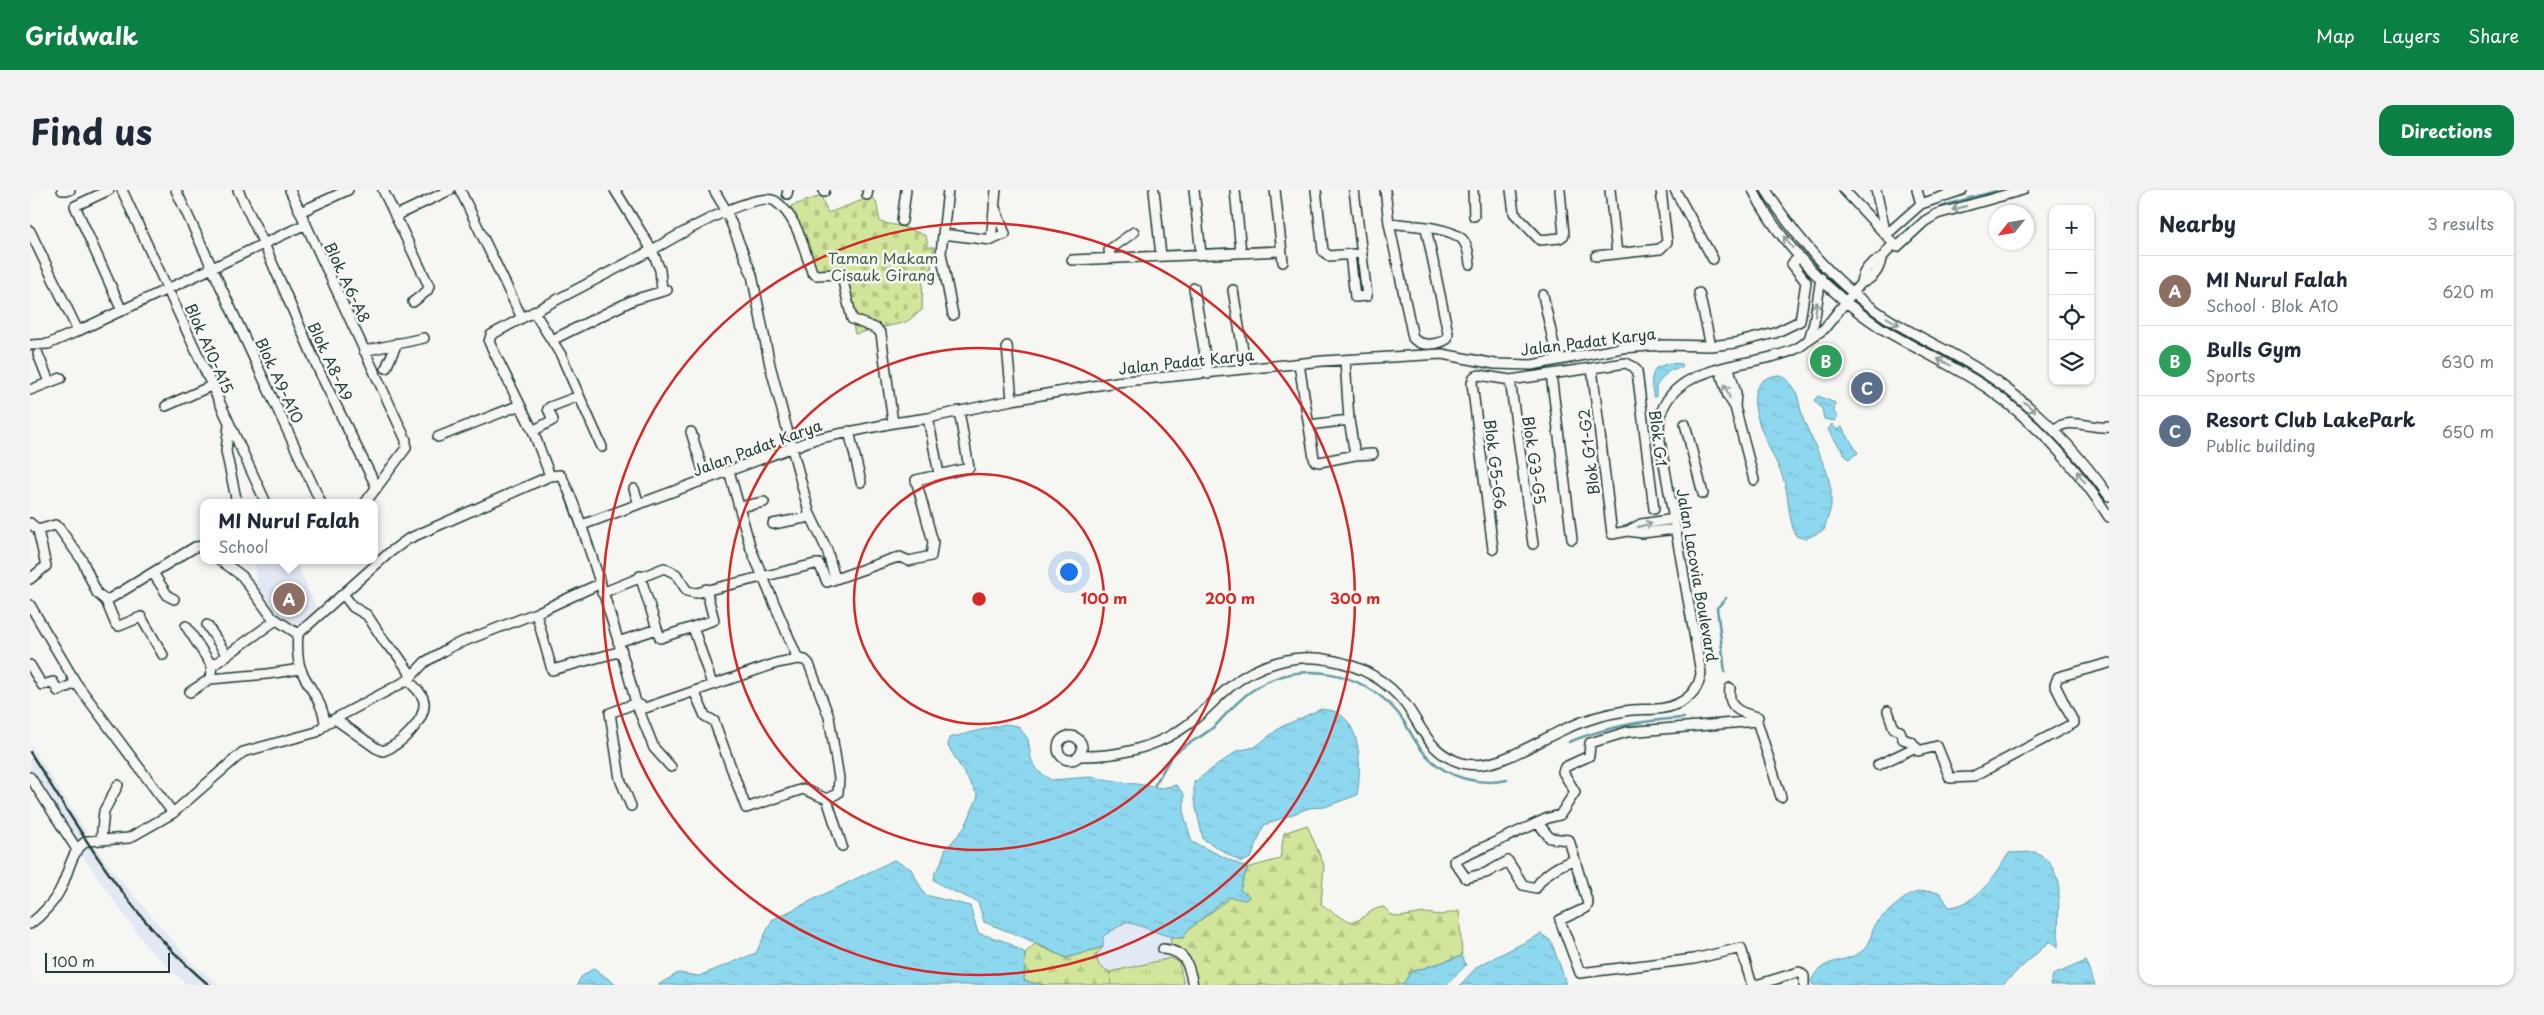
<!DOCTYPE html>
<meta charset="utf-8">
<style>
body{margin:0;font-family:"Playpen Sans",sans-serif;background:#f2f2f3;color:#1f2937}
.controls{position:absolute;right:15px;top:15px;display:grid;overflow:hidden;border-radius:10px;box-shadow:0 1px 4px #0004}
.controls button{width:45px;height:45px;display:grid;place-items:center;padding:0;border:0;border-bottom:1px solid #e0e1e3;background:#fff;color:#1f2937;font:25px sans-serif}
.compass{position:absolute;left:1959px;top:15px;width:45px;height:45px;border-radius:50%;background:#fff;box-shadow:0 1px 4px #0004;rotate:239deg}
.scale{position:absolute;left:15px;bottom:12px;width:125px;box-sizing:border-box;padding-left:5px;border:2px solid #1f3d34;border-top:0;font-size:14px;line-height:18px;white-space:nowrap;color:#1f3d34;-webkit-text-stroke:4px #f6f6f2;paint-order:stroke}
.you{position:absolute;left:1038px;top:381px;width:18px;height:18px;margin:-12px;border:4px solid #fff;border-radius:50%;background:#1a73e8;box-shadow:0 0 0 8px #1a73e833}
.badge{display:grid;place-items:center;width:32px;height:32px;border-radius:50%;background:#0b8043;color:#fff;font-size:16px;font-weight:700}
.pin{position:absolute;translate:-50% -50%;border:2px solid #fff;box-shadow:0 1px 5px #0006}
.popup{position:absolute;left:170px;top:309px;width:178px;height:65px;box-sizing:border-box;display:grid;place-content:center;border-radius:10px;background:#fff;filter:drop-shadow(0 1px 4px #0005);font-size:16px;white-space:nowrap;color:#747a83}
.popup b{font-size:19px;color:#1f2937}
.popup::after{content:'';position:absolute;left:50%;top:100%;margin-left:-10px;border:10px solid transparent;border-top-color:#fff}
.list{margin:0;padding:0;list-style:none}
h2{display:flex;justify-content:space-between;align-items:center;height:65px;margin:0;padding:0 20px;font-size:21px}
h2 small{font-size:16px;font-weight:400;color:#747a83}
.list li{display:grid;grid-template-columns:32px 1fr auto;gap:15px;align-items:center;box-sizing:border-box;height:70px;padding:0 20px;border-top:1px solid #e0e1e3}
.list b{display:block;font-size:19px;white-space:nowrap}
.list p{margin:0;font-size:16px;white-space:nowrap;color:#747a83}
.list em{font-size:16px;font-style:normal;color:#747a83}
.icon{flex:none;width:28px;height:28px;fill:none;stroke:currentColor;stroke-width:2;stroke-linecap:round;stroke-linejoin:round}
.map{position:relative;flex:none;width:2079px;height:795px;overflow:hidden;border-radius:15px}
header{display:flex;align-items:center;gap:30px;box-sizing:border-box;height:70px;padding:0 25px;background:#0b8043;color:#fff}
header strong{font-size:24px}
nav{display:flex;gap:28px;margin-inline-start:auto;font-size:18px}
.intro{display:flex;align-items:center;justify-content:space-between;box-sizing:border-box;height:120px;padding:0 30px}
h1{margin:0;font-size:35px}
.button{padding:12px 22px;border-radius:15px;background:#0b8043;color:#fff;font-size:18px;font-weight:700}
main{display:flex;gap:30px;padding:0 30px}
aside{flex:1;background:#fff;border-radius:15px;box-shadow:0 1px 4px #0004}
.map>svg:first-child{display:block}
</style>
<header>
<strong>Gridwalk</strong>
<nav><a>Map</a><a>Layers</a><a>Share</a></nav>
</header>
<div class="intro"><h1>Find us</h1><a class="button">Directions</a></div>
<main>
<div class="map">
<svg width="2079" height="795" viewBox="0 0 2079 795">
<defs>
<pattern id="grass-tufts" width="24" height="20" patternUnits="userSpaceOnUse" patternTransform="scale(1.25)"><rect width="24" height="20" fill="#d2e69b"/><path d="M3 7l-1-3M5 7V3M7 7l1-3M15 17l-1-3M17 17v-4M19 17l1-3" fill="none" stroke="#b4c686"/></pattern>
<pattern id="forest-firs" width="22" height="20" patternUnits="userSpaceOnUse" patternTransform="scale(1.25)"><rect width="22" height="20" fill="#d2e69b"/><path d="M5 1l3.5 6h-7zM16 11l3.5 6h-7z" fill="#b4c686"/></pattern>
<pattern id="cemetery-stones" width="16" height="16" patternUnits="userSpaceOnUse" patternTransform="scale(1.25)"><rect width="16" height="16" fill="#d2e69b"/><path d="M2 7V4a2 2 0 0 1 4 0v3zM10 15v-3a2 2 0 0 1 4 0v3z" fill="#b4c686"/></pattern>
<pattern id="water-ripples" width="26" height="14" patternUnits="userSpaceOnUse" patternTransform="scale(1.25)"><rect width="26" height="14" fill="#8ed8ef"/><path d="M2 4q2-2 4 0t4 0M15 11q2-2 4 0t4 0" fill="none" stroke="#7abace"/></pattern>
</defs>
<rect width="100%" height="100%" fill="#f6f6f2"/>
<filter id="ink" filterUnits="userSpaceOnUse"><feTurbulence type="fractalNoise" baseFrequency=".02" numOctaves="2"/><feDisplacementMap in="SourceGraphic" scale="10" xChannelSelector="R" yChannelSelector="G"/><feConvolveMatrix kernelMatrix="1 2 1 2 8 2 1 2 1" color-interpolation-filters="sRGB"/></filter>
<g filter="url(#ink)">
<path fill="#e2e9f4" d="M248,370H265L288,421L271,434L262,433L245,423L228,397L225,374Z
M0,554L69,662L88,687L163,774L190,795H157L117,757L50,662L0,584Z
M1096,732L1114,736L1140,748L1143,762L1141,768L1080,782L1069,776L1066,765L1073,757L1072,746Z"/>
<path fill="url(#grass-tufts)" stroke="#789268" d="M1141,768L1149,772L1154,795H1081L1080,782Z"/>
<path fill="url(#forest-firs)" stroke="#789268" d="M1277,635L1294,675L1291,714C1299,719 1316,734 1326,731C1337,727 1339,719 1354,717L1360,724L1369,727L1395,723L1410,725L1429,721L1432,766L1381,782L1372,795H1167C1162,773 1162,765 1141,754L1140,748H1153L1158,740L1210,700L1217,678L1250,669L1254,643Z
M1005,754L1036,768L1073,757L1066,765L1069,776L1080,782L1081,795H1014L994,791L995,763Z"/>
<path fill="url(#cemetery-stones)" stroke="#789268" d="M791,6L798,23L841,7L846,11L850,32L874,37L896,46L898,57H904L901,81L893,82L892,120L876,132L825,144L812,83H779L761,16Z"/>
<path fill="url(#water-ripples)" stroke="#629aa4" d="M1639,173L1652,174V178C1638,177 1634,187 1626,196V207H1624C1621,197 1620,187 1626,178Z
M1749,185L1757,189L1767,204L1773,229L1797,282L1801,300V317L1794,340L1775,349L1766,346C1757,327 1760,305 1752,285C1743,261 1697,191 1749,185Z
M1788,206L1805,213L1804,223L1808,226L1805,231L1794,229L1792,219L1784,210Z
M1802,234L1807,240L1812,237L1828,263L1818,269L1798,240Z
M1291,519C1295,520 1303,520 1306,522C1333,535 1331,582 1327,605L1295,617L1279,618L1234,635L1221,668L1211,672L1173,649L1164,609V592L1207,561L1225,557L1251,537Z
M975,534L988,536L998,549L1001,569L1009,582L1021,590L1061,587L1132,598L1146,595L1154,604V625L1162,652L1217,678L1210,700L1219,706L1216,710L1198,707L1158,740L1153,748C1133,748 1116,736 1096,732L1073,746V757L1036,768L995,748L954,732L948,712L914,697L904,690L905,682L910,676L915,660L935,637L948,606L918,556L919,548Z
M2005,662L2020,672L2029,693L2028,757L2020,751L1972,795H1783L1781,791C1793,764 1821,776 1837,756C1842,750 1841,740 1845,734C1848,729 1855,725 1859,721C1877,705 1885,698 1910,703L1919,717C1946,716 1966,684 1979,663Z
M864,670L881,679L895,705L940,716L948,743L977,752L995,763L994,791L1014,795H628L648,783L669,786L726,763L742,730Z
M1511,744L1521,751L1537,795H1430L1448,776Z
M1432,766L1436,775L1417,795H1372L1381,782Z
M2056,771L2065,795H2020L2023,785Z
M564,778L586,795H547L551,787Z"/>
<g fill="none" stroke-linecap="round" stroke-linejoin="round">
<path stroke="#629aa4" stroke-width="2.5" d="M1873,44C1903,14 1926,12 1966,1
M1695,482L1687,418L1696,408
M1539,552C1576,537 1614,530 1654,528
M1124,596C1129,589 1138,570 1144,564C1156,553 1174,547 1187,534C1198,522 1209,509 1223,500C1269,468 1332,481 1367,522C1379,536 1384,554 1397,566C1417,588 1449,596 1477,590"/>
<g stroke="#1f3d34" stroke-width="12">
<path id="minor" d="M32,0H40
M79,0L45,16L92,121
M92,0L236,313
M146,0L291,313
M208,0L234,54L291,185L347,298
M260,0L376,250V258L335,313
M353,0L399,96L397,101L383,112
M430,0L492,128L461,145L459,152L503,241L520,286
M684,0L696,20L722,85L740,175L779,322L797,360L805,389
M918,0L911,63L923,125
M1124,0L1131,66
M1164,0L1171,64
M1205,0L1211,62
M1245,0L1253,72
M1286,0L1293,61L1299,66L1324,64
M1355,0L1359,33L1383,148C1390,157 1408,155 1417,149L1418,143L1396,38
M1443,0L1444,26
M1481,0L1484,23L1510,50L1530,48L1534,45L1530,0
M1580,0L1587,64
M1645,0L1683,69
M1723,0C1750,54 1801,105 1851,138C1887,160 1925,176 1960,200C2008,234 2047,278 2079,327
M1736,0C1768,51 1807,96 1857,128C1894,151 1934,167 1969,193C2012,224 2048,263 2079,306
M1814,0L1867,57L1895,31L1907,24L1993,0
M1846,0L1856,45
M1887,0L1891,14
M794,2L795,0
M757,4L758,0
M837,5L838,0
M270,22L318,0
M365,26L420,0
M872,31L876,0
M1359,33C1379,36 1417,36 1432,49C1438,55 1439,66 1440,74
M0,41L48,141
M913,44L961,50L975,44L964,15
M1856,45L1891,14L1932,0
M961,50L966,0
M1320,64L1325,107L1337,106L1324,0
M1566,66L1630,59L1637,52L1631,0
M1080,68L1079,60L1104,42
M1851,69L1863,54
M1042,70L1251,61
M1791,88L1784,133L1779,149L1794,139L1831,93C1832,82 1840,72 1851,69C1849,81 1842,89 1831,93
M1164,98L1178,184
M632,100L630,80L622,60C643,48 724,0 745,11C767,26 774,59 782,82L786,85L809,84L812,87L822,129L847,139L851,144L863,233
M1203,100L1216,179
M1669,103L1681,156
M1513,105L1527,169
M504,122L531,165L572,257
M492,128L622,60L585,0
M522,150L603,110L637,100
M0,155L18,154L48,141L276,34
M977,156L982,210
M334,161L394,148
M8,164L19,192
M1269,174L1284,268L1285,271L1290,272L1325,265L1319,230L1315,170
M356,178L367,153
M1562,178L1582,344L1598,341
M1690,180L1698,206L1705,217L1706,203L1699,178
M1521,184L1542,349
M1480,190L1503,354
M0,200L31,188
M136,216L181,196
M1705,217L1724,290
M898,228L909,284
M1655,234L1673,304
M199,235L196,261L207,313
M1279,235L1319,230
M2024,240C2038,226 2061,239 2079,237
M503,241L523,230L518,219L520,217L549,206
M819,241L831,292
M661,242L676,290
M408,247L490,215
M1325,265L1343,264
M604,299L609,314
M709,317L734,312
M1645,329L1611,334L1598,341L1612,343L1646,339
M0,333L8,340L25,335L29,338L52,370L67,403L76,411L165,357L174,356
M743,334L780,327
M552,335L785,249L863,233L898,228L982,210L1086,192L1293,171L1412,164L1465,174L1502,175L1592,158L1633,155L1681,156L1705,153L1745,143L1770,131L1776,92L1762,74L1769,67
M1463,359L1442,193L1444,187L1449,185L1480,190L1596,173L1604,177L1607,181L1624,319
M190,370L212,386L242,427L268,444
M123,383L138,406L144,409
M610,386L630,448L684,430L676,399
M0,389L16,376L8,340
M572,403L634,378L646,384L657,401L666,403L785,374H789L797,392L862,369L870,367L879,371L901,366L903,352L886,290L939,278L929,221
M313,404L323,417L337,425L356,454L366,463L382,486
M76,411L86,435L89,436L111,427L133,465
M0,415L46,493L143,623
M506,423L522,480L592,461
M177,435L196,464
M156,436L182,476
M663,437L682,494
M588,452L627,439
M0,475L12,495L23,492L28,501L46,493
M180,489L182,476L246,430
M1700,498C1697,518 1710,523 1728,527
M664,501L675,526L684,531L716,618L773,599L797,609L808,603L809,588L799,527L779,474L775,470L768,469L721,359L699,281
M160,502L180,489L237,484L271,479
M1858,521L1864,539L1870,541L1873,549L1882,552L1888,561L1907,556L1920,588L1942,587L2044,533L2025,495L2028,487L2079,473
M305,529L346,558L353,561C370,555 396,531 394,512C393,503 383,496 378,490
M295,534L378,490L395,472L422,456L506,423L569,394
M1028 558a12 12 0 1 1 24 0a12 12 0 1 1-24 0Z
M1049,566C1083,567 1121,559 1150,540C1170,528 1183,510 1201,496C1227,474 1267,463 1300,470C1330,475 1358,491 1376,515C1394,540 1399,563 1432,573C1464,583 1508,550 1537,538C1555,530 1575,524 1595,521C1612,518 1630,522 1647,514C1660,508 1669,498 1671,483L1630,251C1630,244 1628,235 1630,228C1640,180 1702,177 1741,167C1756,163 1769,160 1779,149
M1848,575L1886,557
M0,587L46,658
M797,609L812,656
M601,616L590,589L580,523L606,513L624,558L641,577
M1508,633L1520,648L1539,650L1558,714L1556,718L1530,730L1550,783L1664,769L1711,758L1722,795
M71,650L74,621L88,595
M1545,670C1530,674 1513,684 1506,698L1493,695L1478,671L1456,683L1436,688L1424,671L1518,628L1530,625L1545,602L1533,582L1535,577L1559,566L1560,553L1597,542L1727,531L1751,607
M0,734C12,725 25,711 31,698C39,682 41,660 57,651L99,648L143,623L213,562L287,542L295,534C294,514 279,498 271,480C267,469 267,456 268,444L359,363L378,349L520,286L530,285C542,293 599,486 606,513L615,518L747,473L768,469
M1133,759C1156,761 1159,775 1163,795
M1726,795L1769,782L1774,786V795"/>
</g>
<use href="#minor" stroke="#f6f6f2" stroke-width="9"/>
<path stroke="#1f3d34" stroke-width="2.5" d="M0,562C54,647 101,730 179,795"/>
</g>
<defs><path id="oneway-shaft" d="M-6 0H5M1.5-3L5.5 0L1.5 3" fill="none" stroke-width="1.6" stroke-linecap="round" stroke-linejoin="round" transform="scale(1.25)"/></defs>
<g stroke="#8a9a93">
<use href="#oneway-shaft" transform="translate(1929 18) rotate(164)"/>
<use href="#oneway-shaft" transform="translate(1758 52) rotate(-127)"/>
<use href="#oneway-shaft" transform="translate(1786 119) rotate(-82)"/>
<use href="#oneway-shaft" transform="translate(1863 131) rotate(30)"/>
<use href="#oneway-shaft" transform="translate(1914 172) rotate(-153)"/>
<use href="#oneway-shaft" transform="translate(1697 201) rotate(-111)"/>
<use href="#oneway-shaft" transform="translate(2000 217) rotate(41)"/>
<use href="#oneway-shaft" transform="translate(2051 287) rotate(-127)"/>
<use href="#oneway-shaft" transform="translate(1615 335) rotate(-15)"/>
</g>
</g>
<g fill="none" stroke="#d62828" stroke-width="2.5">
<circle cx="949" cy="409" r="125"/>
<circle cx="949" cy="409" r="251"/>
<circle cx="949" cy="409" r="376"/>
</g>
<g text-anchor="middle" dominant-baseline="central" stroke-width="5" stroke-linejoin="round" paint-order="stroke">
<g font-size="15" fill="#435f49" stroke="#f6f6f2">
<text x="853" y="67">Taman Makam<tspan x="853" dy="17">Cisauk Girang</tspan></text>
</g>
<g font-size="15" fill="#1f3d34" stroke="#f6f6f2">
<text transform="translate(318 92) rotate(65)">Blok A6-A8</text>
<text transform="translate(1558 151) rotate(-7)">Jalan Padat Karya</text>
<text transform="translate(180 158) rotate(66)">Blok A10-A15</text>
<text transform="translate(301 171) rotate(65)">Blok A8-A9</text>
<text transform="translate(1156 171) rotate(-6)">Jalan Padat Karya</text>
<text transform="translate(250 190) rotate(65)">Blok A9-A10</text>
<text transform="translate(1629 248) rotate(83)">Blok G1</text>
<text transform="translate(727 257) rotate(-20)">Jalan Padat Karya</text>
<text transform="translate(1558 262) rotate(-97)">Blok G1-G2</text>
<text transform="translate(1505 270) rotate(82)">Blok G3-G5</text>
<text transform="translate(1466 274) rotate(83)">Blok G5-G6</text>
<text transform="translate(1668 385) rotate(80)">Jalan Lacovia Boulevard</text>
</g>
</g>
<circle cx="949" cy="409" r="8" fill="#d62828" stroke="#f6f6f2" stroke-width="2.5"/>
<g font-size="15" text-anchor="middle" font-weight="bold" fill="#d62828" stroke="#f6f6f2" stroke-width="5" stroke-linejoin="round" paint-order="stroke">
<text x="1074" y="414">100 m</text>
<text x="1200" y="414">200 m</text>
<text x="1325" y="414">300 m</text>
</g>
</svg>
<div class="controls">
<button>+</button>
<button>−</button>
<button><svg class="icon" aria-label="locate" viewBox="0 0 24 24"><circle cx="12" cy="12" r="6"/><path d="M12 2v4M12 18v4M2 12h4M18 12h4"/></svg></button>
<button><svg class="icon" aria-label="layers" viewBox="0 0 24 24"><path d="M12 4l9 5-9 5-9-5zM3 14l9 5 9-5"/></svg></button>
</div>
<svg class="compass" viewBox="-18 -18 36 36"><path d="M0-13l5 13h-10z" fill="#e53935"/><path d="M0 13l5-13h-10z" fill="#747a83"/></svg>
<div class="scale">100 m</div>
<div class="you"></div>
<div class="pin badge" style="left:259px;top:409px;background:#8d6e63">A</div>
<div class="popup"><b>MI Nurul Falah</b>School</div>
<div class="pin badge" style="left:1796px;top:171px;background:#2e9e5b">B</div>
<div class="pin badge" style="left:1837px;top:198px;background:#5c6f8a">C</div>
</div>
<aside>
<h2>Nearby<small>3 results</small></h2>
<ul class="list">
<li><span class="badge" style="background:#8d6e63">A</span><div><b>MI Nurul Falah</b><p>School · Blok A10</p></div><em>620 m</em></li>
<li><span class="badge" style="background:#2e9e5b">B</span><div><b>Bulls Gym</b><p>Sports</p></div><em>630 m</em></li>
<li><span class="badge" style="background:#5c6f8a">C</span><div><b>Resort Club LakePark</b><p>Public building</p></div><em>650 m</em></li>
</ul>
</aside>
</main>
